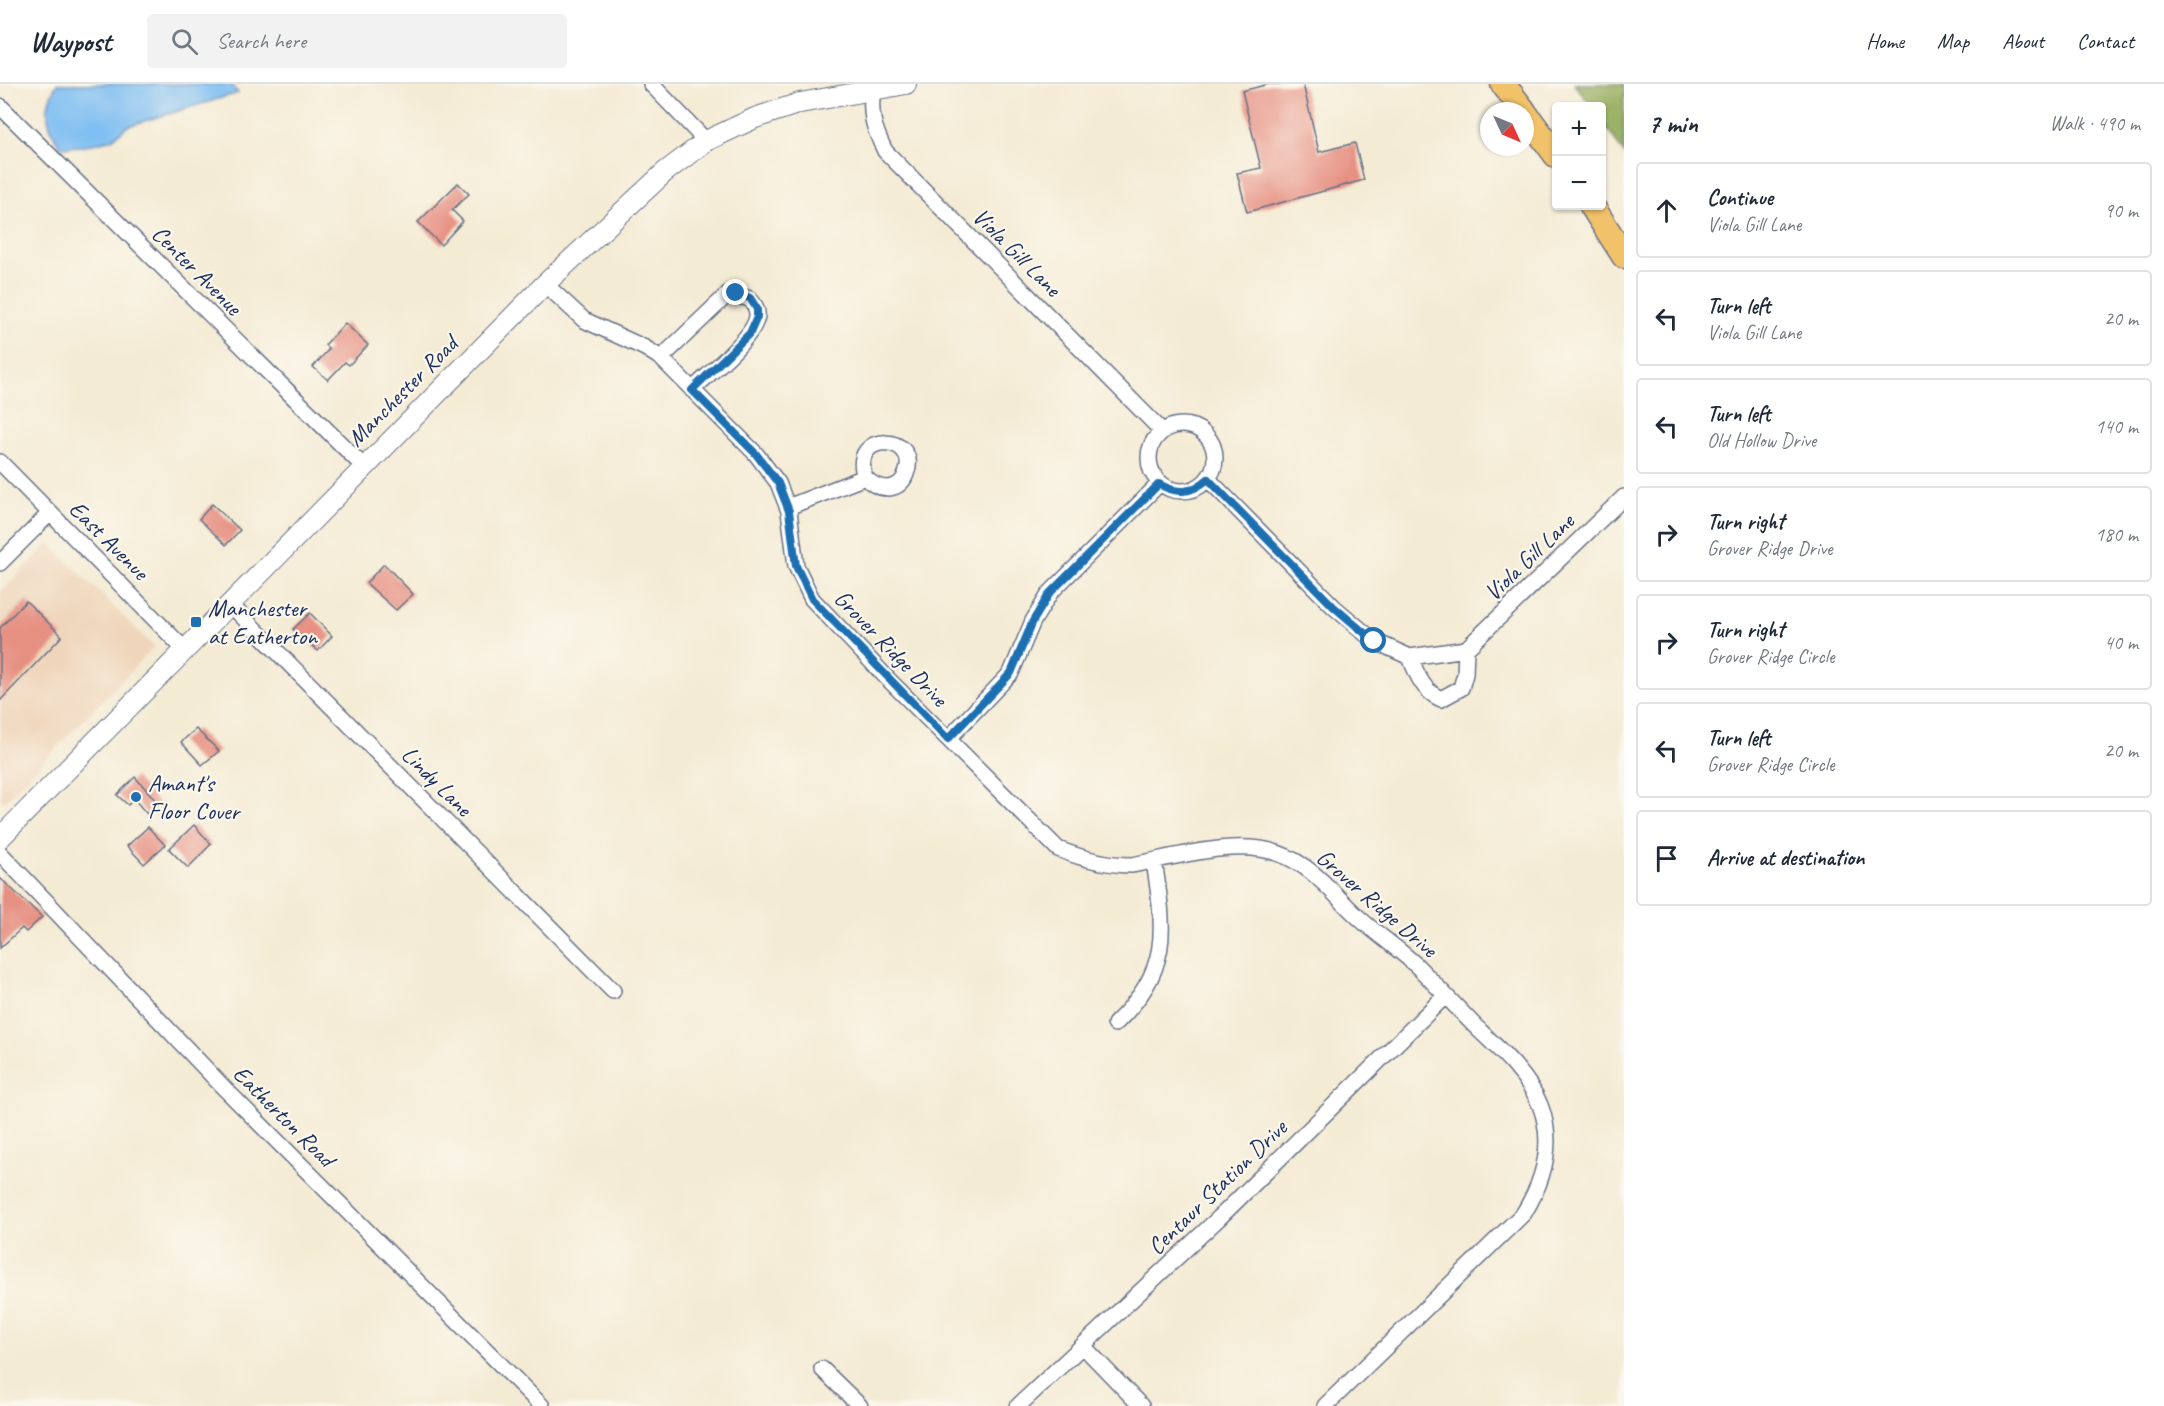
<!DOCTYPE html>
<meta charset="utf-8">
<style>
body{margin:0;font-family:Caveat,sans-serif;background:#f2f2f3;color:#1f2937}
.controls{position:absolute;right:18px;top:18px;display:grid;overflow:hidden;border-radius:6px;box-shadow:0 2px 4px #0004}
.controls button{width:54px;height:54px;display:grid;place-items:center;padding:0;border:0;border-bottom:2px solid #e0e1e3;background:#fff;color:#1f2937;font:30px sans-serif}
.compass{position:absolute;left:1480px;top:18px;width:54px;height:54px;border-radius:50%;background:#fff;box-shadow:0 2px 4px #0004;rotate:134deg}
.stop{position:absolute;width:18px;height:18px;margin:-14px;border:4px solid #1f6fb2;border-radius:50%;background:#fff}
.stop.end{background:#1f6fb2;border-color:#fff;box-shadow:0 2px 6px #0008}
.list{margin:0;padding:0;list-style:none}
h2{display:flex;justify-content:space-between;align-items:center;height:78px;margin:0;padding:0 24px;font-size:26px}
h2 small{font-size:20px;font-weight:400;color:#747a83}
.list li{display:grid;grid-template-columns:39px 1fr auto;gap:18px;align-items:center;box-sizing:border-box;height:96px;margin:0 12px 12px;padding:0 12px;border:2px solid #e0e1e3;border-radius:6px}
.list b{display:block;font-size:22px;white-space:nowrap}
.list p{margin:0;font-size:20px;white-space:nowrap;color:#747a83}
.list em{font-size:20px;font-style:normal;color:#747a83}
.icon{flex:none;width:33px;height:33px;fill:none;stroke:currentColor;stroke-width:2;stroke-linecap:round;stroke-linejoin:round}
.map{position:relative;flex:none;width:1624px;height:1322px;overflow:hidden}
header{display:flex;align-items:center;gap:36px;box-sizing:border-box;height:84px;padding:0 30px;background:#fff;border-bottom:2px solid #e0e1e3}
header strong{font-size:28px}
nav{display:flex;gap:33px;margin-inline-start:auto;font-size:21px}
.search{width:420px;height:54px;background:#f2f2f3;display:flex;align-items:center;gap:15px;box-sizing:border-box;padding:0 21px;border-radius:6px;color:#747a83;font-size:22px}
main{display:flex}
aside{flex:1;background:#fff}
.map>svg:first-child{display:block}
</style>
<header>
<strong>Waypost</strong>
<div class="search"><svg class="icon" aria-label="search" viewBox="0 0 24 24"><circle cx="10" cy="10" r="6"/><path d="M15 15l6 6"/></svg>Search here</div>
<nav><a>Home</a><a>Map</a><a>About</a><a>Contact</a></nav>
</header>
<main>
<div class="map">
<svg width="1624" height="1322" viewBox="0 0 1624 1322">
<rect width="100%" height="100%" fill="#fbf7ec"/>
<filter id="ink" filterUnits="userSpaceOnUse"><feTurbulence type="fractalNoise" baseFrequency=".0167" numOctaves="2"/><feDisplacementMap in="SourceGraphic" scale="12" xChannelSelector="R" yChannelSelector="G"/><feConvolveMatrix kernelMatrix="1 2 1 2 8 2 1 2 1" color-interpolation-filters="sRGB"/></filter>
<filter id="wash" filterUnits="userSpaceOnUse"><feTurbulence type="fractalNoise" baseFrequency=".008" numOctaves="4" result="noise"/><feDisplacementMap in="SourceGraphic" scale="24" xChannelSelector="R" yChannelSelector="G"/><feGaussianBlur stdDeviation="1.35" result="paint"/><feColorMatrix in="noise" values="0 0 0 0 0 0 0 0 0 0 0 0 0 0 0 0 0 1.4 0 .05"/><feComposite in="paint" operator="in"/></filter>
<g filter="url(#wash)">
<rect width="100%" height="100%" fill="#f4ebd4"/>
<path fill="#efd6bb" d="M49,459L154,563L4,718L0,714V509Z"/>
<path fill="#96ad5f" stroke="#586e5e" stroke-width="1.5" d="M1574,0H1624V70L1602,36V22H1592Z"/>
<path fill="#7dbdf2" stroke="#4c76a8" stroke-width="1.5" d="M57,0H231L238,9L128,42L112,55L85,62L60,63C46,39 42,25 57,0Z"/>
<g id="blocks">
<path fill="#e69082" d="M1269,0H1303L1319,68L1355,59L1364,96L1247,128L1237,89L1261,84L1242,7Z
M458,99L469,110L452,126L463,137L441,161L418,138Z
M345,239L368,261L349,281L345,278L328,296L313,283L329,265L325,261Z
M212,420L240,446L226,461L199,435Z
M384,480L413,510L396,526L366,499Z
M26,517L62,552L0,617V544Z
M310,529L332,552L318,567L293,545Z
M196,645L219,667L202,681L181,658Z
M135,693L159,720L147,730L134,715L128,721L117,711Z
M194,741L211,760L188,784L169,765Z
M148,743L165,761L144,780L127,762Z
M0,794L42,833L26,848L22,844L0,864Z"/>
</g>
</g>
<g filter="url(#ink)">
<use href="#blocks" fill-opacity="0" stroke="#677187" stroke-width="1.5"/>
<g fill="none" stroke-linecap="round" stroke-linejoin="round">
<g stroke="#677187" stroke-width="18">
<path id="minor" d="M651,0L706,57
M873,5C869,30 874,45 885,67L1162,347
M0,22L363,382
M545,200L584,236L645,264L661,274L756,370L778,399L789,427L796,482L812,515L888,595L1058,765C1083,775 1106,781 1132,781C1175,773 1239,754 1280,770C1313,782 1332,809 1357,832C1377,851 1401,866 1420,885C1439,904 1458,925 1477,944C1500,966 1528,991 1540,1021C1555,1059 1544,1096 1524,1129L1325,1322
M661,274L729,209L750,215C754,220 758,225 757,232C755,253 708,290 692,306
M1149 374a33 33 0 1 1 66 0a33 33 0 1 1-66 0Z
M0,378L185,566
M1208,395L1334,523L1374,557L1410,573L1466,565L1624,413
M788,423L865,393C848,346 922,350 906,390C899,410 876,406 865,393
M0,479L50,429
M230,520L613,907
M1410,573C1417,591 1423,607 1441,615L1461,604L1465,590L1466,565
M948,655L1011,589L1033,537L1050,509L1159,400
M0,769L225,1005L542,1322
M1115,940C1171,885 1165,849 1154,777
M1084,1263L1141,1322
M822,1285L860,1322
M1018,1322L1219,1134L1445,912"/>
</g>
<g stroke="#677187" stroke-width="22">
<path id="tertiary" d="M0,754L545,200L665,88L706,57L755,34L800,19L906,0"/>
</g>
<g stroke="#677187" stroke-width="27">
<path id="primary" d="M1503,0L1524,27
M1525,29L1556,71
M1592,122L1624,172"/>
</g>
<use href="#minor" stroke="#fff" stroke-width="15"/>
<use href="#tertiary" stroke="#fff" stroke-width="20"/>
<use href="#primary" stroke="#f2c26a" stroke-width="24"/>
</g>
</g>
<g fill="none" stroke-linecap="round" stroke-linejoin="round" filter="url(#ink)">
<path stroke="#1f6fb2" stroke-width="8" d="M736,209L750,214L757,225V233L750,249L692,306L756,370L778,399L789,427L796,482L812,515L948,655L1011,589L1033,537L1050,509L1159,400C1178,411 1192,409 1208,395L1334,523L1374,557"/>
</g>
<g fill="#1f6fb2" stroke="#fbf7ec" stroke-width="2">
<rect x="190" y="532" width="12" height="12" rx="3"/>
<circle cx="136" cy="713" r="6"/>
</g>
<g text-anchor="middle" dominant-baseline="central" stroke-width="4.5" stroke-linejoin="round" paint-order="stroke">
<g font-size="24" fill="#1b2f5e" stroke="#fbf7ec">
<text transform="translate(1017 168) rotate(45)">Viola Gill Lane</text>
<text transform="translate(197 186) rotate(45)">Center Avenue</text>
<text transform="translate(402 307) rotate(-45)">Manchester Road</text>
<text transform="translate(109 456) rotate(45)">East Avenue</text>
<text transform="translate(1529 473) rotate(-44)">Viola Gill Lane</text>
<text transform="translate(891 564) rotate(46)">Grover Ridge Drive</text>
<text transform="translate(437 697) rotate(45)">Lindy Lane</text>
<text transform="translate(1377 819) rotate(41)">Grover Ridge Drive</text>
<text transform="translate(284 1032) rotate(45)">Eatherton Road</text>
<text transform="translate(1217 1103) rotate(-44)">Centaur Station Drive</text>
</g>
<g font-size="24" fill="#1b2f5e" stroke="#fbf7ec" text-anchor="start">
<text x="208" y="524">Manchester<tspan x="208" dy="28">at Eatherton</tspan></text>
<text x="148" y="699">Amant's<tspan x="148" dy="28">Floor Cover</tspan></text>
</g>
</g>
</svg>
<div class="controls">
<button>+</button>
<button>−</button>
</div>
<svg class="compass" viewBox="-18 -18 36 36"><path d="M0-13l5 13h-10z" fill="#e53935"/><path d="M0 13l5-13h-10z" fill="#747a83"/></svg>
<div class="stop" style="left:1374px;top:557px"></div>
<div class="stop end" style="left:736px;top:209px"></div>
</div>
<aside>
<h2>7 min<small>Walk · 490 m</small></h2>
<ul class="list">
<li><svg class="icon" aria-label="ahead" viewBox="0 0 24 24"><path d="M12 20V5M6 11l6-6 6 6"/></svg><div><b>Continue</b><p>Viola Gill Lane</p></div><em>90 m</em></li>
<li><svg class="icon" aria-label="left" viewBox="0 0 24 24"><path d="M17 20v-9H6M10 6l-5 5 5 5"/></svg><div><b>Turn left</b><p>Viola Gill Lane</p></div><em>20 m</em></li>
<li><svg class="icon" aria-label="left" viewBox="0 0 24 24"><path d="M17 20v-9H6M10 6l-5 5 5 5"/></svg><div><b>Turn left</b><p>Old Hollow Drive</p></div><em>140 m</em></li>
<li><svg class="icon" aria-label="right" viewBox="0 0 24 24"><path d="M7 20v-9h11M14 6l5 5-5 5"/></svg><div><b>Turn right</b><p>Grover Ridge Drive</p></div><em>180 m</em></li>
<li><svg class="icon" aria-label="right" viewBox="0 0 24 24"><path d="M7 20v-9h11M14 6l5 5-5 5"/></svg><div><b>Turn right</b><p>Grover Ridge Circle</p></div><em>40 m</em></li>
<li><svg class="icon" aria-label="left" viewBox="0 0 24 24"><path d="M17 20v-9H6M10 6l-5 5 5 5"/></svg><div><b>Turn left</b><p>Grover Ridge Circle</p></div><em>20 m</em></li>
<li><svg class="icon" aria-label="arrive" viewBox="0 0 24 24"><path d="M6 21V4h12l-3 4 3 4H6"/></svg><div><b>Arrive at destination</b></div></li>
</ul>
</aside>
</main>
